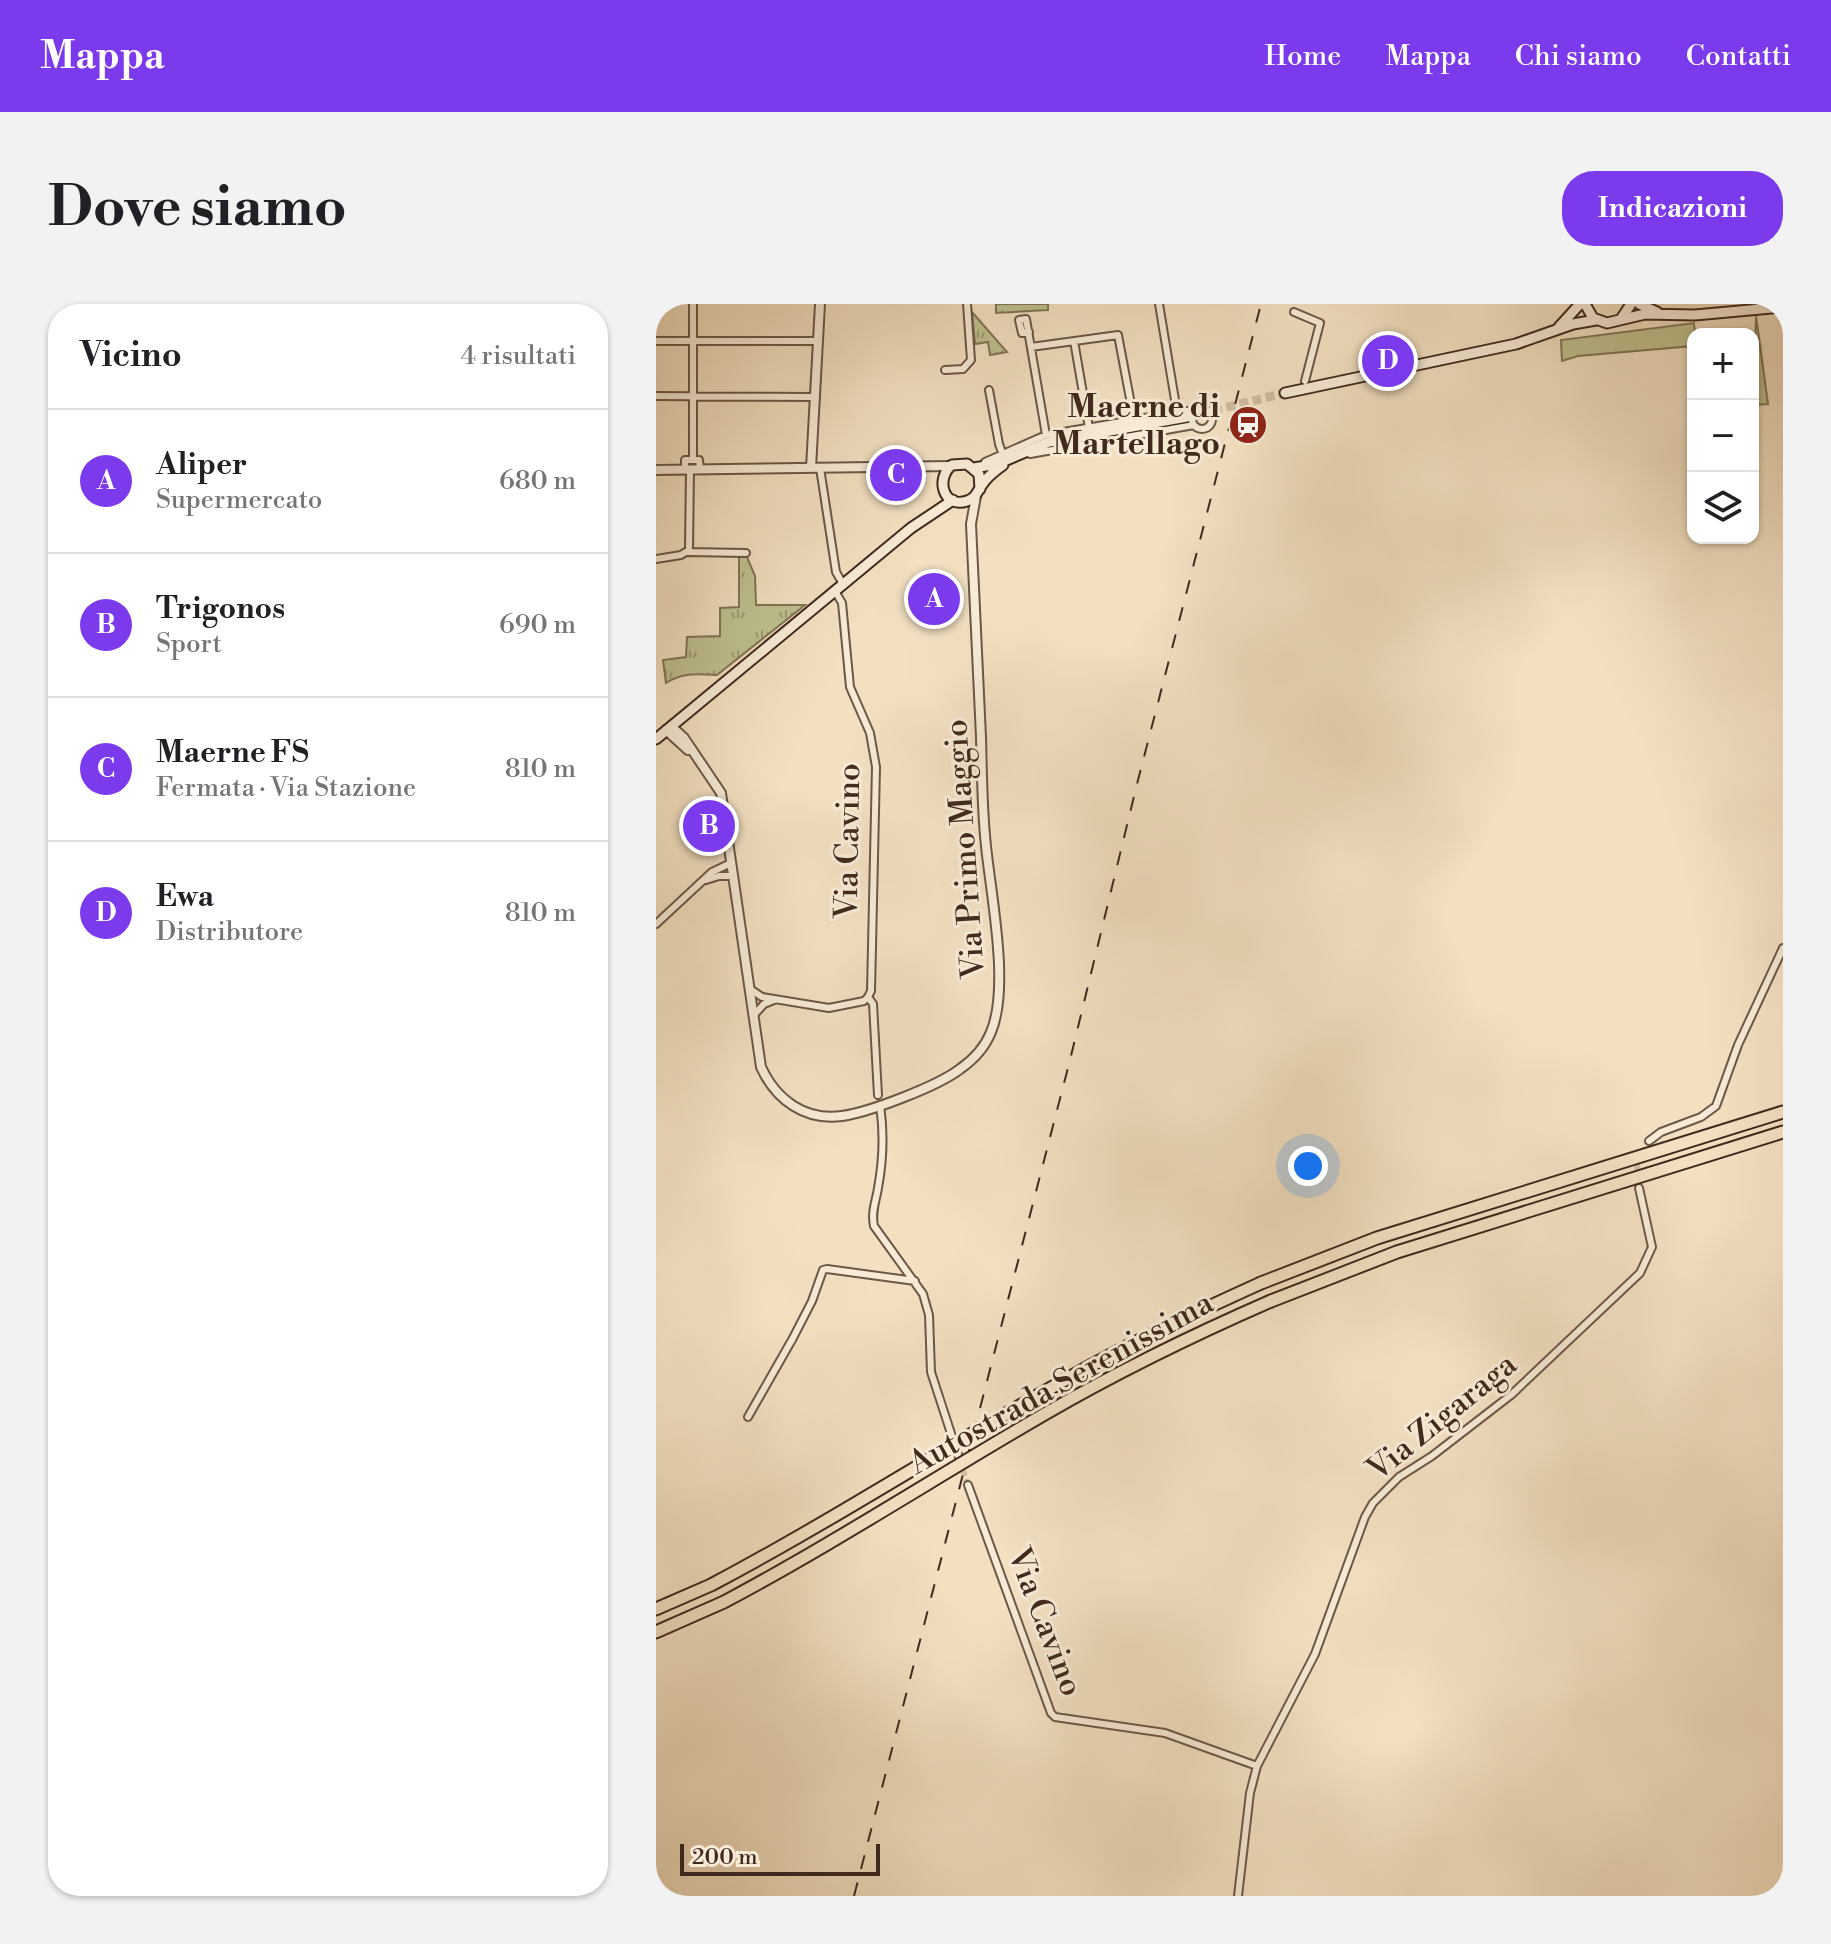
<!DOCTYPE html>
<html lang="it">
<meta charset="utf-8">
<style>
body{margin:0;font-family:"Libre Bodoni",serif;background:#f2f2f2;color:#202124}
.controls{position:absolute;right:24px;top:24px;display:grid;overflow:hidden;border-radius:16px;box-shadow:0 2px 6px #0004}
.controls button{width:72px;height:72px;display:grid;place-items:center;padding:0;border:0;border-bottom:2px solid #e0e0e0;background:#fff;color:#202124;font:40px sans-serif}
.scale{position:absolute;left:24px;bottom:20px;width:200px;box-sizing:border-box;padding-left:8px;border:4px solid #402a1e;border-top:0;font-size:22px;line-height:28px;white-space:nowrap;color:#402a1e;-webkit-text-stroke:6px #f7ebd7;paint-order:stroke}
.you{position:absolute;left:652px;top:862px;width:28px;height:28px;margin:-20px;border:6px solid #fff;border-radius:50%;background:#1a73e8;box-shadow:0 0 0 12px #1a73e833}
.badge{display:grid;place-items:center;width:52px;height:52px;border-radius:50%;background:#7c3aed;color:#fff;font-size:26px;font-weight:700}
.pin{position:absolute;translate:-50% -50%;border:4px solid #fff;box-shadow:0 2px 8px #0006}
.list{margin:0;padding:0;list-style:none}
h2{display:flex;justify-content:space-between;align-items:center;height:104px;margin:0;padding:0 32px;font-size:34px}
h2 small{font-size:26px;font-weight:400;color:#757577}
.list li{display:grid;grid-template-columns:52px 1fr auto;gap:24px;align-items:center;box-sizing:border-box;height:144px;padding:0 32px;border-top:2px solid #e0e0e0}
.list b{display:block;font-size:30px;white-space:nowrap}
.list p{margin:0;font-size:26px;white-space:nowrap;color:#757577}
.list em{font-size:26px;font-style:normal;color:#757577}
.icon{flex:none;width:44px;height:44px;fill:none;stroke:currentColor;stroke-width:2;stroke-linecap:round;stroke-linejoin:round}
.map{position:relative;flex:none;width:1127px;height:1592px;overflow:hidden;border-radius:32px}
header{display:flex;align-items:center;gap:48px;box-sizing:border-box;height:112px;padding:0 40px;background:#7c3aed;color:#fff}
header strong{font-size:38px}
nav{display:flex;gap:44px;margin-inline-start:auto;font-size:28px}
.intro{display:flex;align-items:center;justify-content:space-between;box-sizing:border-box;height:192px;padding:0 48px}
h1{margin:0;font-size:56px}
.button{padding:20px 36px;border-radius:32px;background:#7c3aed;color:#fff;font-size:28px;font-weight:700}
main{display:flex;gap:48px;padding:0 48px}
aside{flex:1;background:#fff;border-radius:32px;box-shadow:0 2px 6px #0004}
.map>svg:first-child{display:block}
</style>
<header>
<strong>Mappa</strong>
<nav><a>Home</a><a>Mappa</a><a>Chi siamo</a><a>Contatti</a></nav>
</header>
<div class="intro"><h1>Dove siamo</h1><a class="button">Indicazioni</a></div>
<main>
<aside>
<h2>Vicino<small>4 risultati</small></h2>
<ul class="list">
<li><span class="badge">A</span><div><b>Aliper</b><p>Supermercato</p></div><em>680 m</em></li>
<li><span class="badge">B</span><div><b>Trigonos</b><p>Sport</p></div><em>690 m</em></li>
<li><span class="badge">C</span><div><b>Maerne FS</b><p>Fermata · Via Stazione</p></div><em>810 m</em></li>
<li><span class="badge">D</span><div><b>Ewa</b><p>Distributore</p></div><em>810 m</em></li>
</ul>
</aside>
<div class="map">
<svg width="1127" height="1592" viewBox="0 0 1127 1592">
<defs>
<pattern id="park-tufts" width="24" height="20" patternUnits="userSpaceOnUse" patternTransform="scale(2)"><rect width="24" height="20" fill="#bfc190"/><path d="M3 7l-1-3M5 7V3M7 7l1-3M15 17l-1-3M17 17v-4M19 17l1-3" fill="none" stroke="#9d9d75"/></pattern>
</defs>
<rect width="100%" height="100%" fill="#f2e0c1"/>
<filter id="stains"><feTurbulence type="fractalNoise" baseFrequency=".0025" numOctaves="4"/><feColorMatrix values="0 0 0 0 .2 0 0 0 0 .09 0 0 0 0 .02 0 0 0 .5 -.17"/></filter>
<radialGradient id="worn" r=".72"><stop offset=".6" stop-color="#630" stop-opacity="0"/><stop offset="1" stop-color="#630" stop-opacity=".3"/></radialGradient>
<path fill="#bfc190" stroke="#807657" stroke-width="2" d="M1100,12L1112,100L1097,101Z
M1038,19L1039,30H1037V42L922,52L906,57L905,36Z"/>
<path fill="url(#park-tufts)" stroke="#807657" stroke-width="2" d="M340,0H392V6L340,9Z
M316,8L351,48L334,51L332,38L319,40Z
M83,253H91L99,272L100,301H149L61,371C42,370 27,368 10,379L7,356L30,353L31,333L64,332V304L83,303Z"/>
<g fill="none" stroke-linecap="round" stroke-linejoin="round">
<path stroke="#cebca0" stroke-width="6" stroke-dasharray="6 3" stroke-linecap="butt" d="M983,884L981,860L993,837
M304,1158L312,1181"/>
<path stroke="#cebca0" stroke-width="9" stroke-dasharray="9 4.5" stroke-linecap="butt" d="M531,113L629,89"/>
<g stroke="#6c5847" stroke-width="10">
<path id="minor" d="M37,0V156
M503,0L521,108
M638,8L664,19L649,77
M373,28L366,29L363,16L370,15L390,131
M0,37H162
M418,37L433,124
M375,43L462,31L478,116
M289,66L307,65L315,56L311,0
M333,86L343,140L347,151
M0,92L159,93
M536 115a10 10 0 1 1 20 0a10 10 0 1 1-20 0Z
M374,150L538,121
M329,158L390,131L529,107H542
M164,164L180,268L187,280
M29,165V156H43L44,165
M31,248L90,249
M0,255L25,251L33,246L34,165
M179,287L186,299L194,383L214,429L220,463L215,687L212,693L217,700L222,791
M50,576L63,572H77
M0,620L56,568L75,559
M94,685L106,693L173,704L208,697L212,693
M97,712L108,700L118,696
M224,801C228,828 227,857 222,884C220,897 215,908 218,922L267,990L273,1011L275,1068L303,1154
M993,837L1005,828L1045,813L1060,802L1082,741L1127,644
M92,1113L137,1034L156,997L167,966L171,965L259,977
M312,1181L395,1409L399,1413L509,1429L601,1462
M582,1592L594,1489L601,1462L659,1350L709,1213L717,1199L743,1173L776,1152L855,1091L984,969L996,943L983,884"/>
</g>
<g stroke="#6c5847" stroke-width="12">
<path id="tertiary" d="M155,164L164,0
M0,166L294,162
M15,422L28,434L65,489L105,763C120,796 149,817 186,812C214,808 282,782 304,765C317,756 329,743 335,728C354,683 335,592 330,542C326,506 326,469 325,433C321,362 318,291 315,220L320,192
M10,426L32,446"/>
</g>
<g stroke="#402a1e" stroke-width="13">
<path id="secondary" d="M929,0L937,14L951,19L989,10L1039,11L1127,3
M983,0L1001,8
M965,15L975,0
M903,23L924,0
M629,89L860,40L917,20L940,16
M318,164L341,160L393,138L531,113
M324,185L323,170L311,160L296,161C279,174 287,205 311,197C321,194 322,185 328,178C333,171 340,166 347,161
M0,435L255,224L297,196"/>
</g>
<g stroke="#402a1e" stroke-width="15">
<path id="motorway" d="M605,979L721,934L1127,808
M615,997L741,948L1127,828
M0,1305L55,1281
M0,1328L68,1298"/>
</g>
<use href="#minor" stroke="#f7ebd7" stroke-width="6"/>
<use href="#tertiary" stroke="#f7ebd7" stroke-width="8"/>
<use href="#secondary" stroke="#f7ebd7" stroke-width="9"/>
<use href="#motorway" stroke="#f2e0c1" stroke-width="11"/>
<path stroke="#402a1e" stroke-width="2" stroke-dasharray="14 14" stroke-linecap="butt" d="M198,1592L414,756L481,480L605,0"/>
<g stroke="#402a1e" stroke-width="15" stroke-linecap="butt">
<path id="motorway-bridge" d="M55,1281C176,1217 290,1143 409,1076C472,1040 539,1009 605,979
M68,1298C177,1240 280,1173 387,1111C461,1068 537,1031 615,997"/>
</g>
<use href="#motorway-bridge" stroke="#f2e0c1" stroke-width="11"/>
</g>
<defs>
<g id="station-disc" transform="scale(2)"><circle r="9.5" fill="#8f2418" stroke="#f7ebd7"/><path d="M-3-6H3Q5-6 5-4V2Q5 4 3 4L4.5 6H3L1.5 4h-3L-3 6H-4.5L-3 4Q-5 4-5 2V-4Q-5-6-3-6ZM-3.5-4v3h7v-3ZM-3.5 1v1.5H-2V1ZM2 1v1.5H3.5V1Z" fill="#fff"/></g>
</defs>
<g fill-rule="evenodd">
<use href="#station-disc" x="592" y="121"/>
</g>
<g text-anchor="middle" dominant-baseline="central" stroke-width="6" stroke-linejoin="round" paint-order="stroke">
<g font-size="32" font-weight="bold" fill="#402a1e" stroke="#f7ebd7" text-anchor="end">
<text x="564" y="103">Maerne di<tspan x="564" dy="37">Martellago</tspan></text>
</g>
<g font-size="32" fill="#402a1e" stroke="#f7ebd7">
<text transform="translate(192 537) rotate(-89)">Via Cavino</text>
<text transform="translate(309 545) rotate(-94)">Via Primo Maggio</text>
<text transform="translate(405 1079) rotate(-29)">Autostrada Serenissima</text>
<text transform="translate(786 1113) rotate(-39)">Via Zigaraga</text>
<text transform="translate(389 1318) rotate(69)">Via Cavino</text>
</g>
</g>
<rect width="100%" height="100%" filter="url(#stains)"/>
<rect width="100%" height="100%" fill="url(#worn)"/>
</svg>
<div class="controls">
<button>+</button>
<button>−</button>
<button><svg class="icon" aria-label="layers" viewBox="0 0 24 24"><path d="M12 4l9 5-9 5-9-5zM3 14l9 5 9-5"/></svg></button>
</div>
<div class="scale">200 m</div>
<div class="you"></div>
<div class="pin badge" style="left:278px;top:295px">A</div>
<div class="pin badge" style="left:53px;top:522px">B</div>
<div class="pin badge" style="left:240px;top:171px">C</div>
<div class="pin badge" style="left:732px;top:57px">D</div>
</div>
</main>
